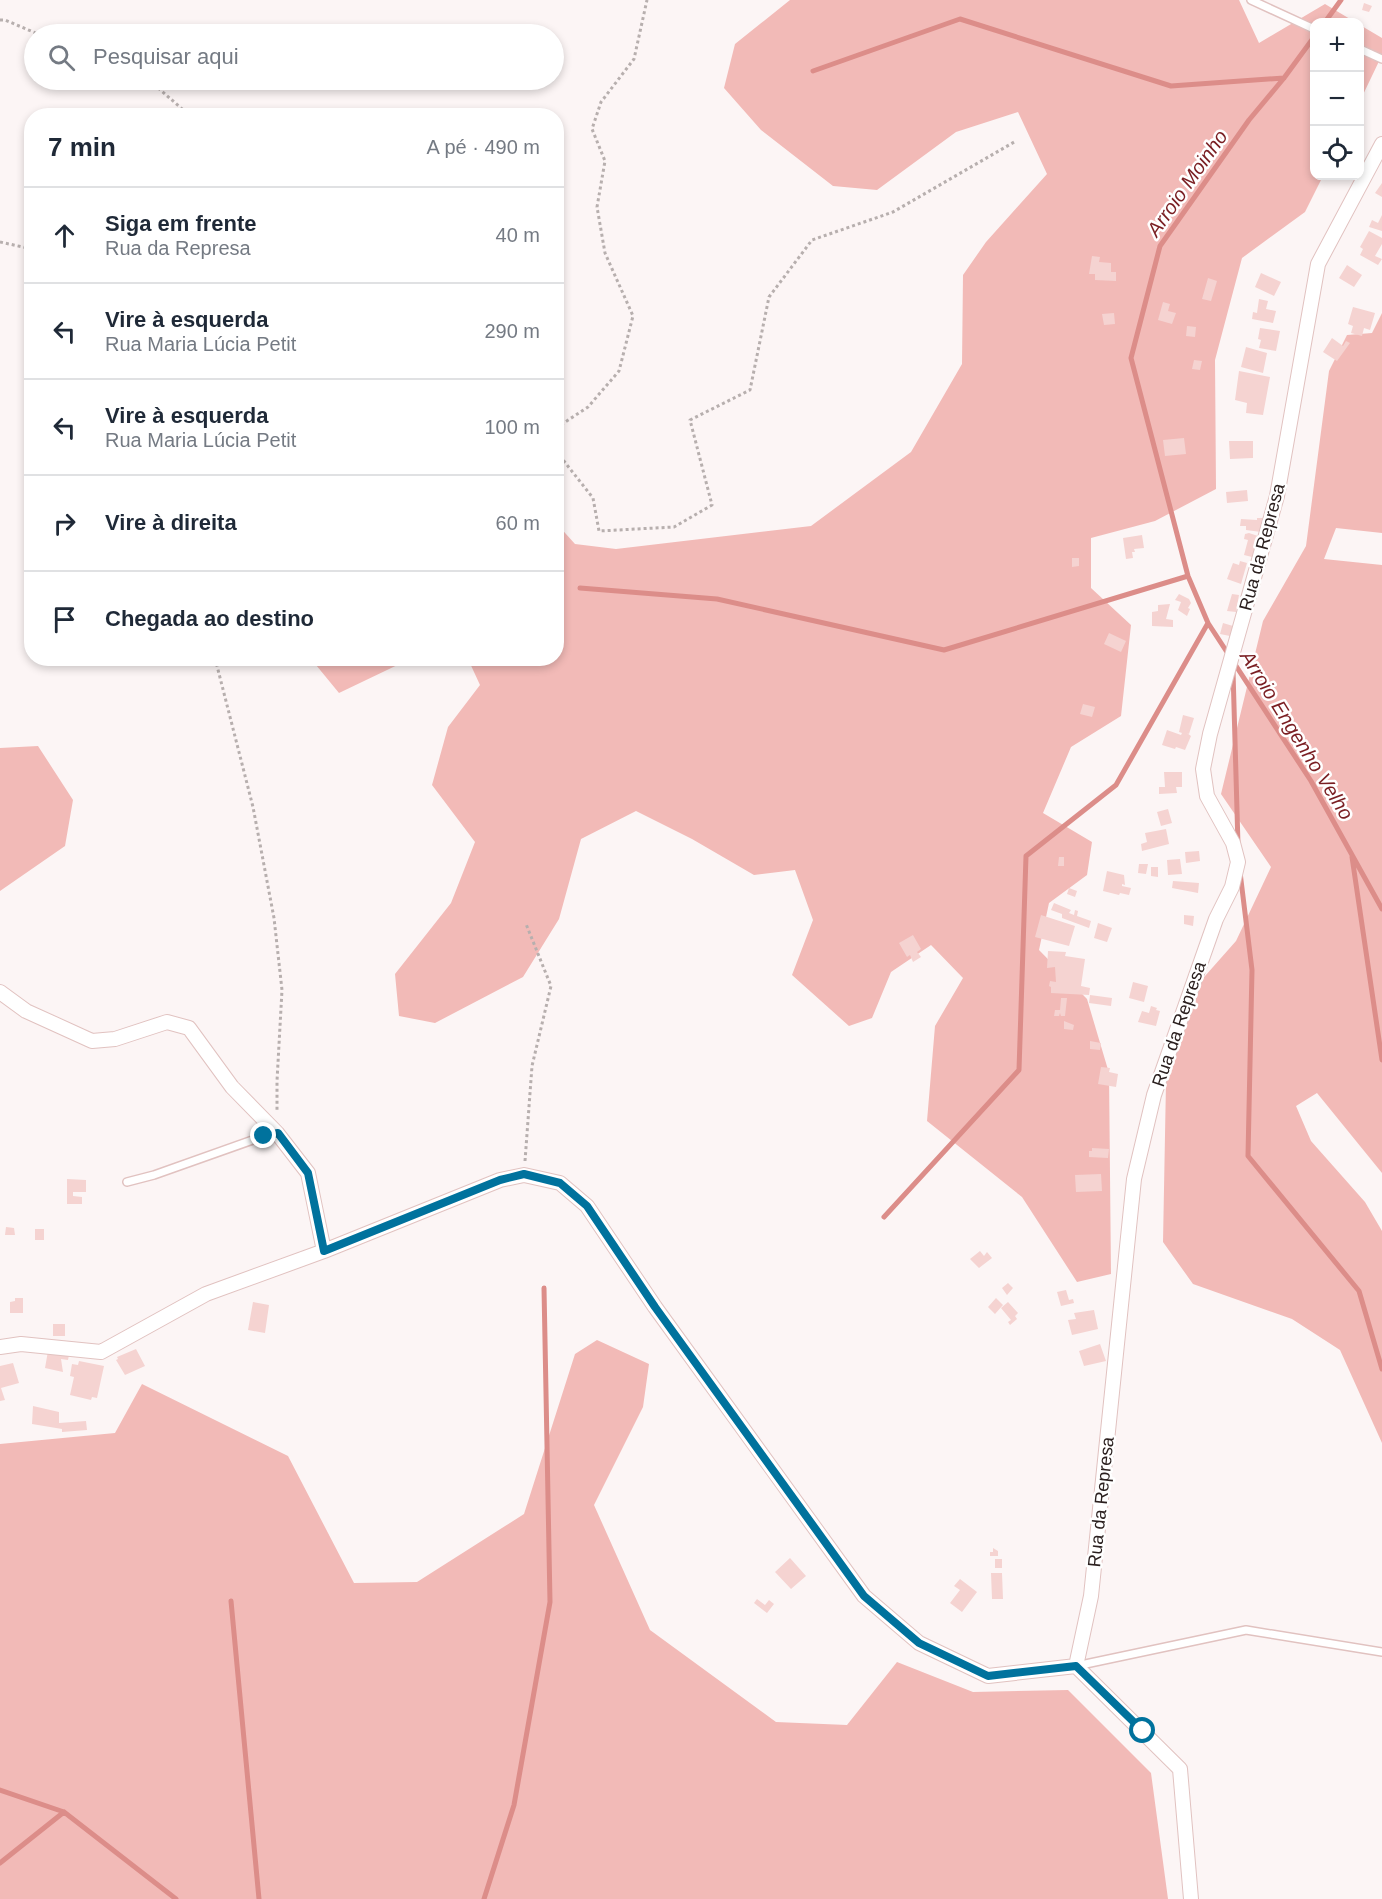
<!DOCTYPE html>
<html lang="pt">
<meta charset="utf-8">
<style>
body{margin:0;font-family:Arial,sans-serif;background:#f6f6f7;color:#1f2937}
.controls{position:absolute;right:18px;top:18px;display:grid;overflow:hidden;border-radius:12px;box-shadow:0 3px 9px #0003}
.controls button{width:54px;height:54px;display:grid;place-items:center;padding:0;border:0;border-bottom:2px solid #e0e1e3;background:#fff;color:#1f2937;font:30px sans-serif}
.stop{position:absolute;width:18px;height:18px;margin:-14px;border:4px solid #00729d;border-radius:50%;background:#fff}
.stop.end{background:#00729d;border-color:#fff;box-shadow:0 2px 6px #0008}
.list{margin:0;padding:0;list-style:none}
h2{display:flex;justify-content:space-between;align-items:center;height:78px;margin:0;padding:0 24px;font-size:26px}
h2 small{font-size:20px;font-weight:400;color:#747a83}
.list li{display:grid;grid-template-columns:39px 1fr auto;gap:18px;align-items:center;box-sizing:border-box;height:96px;padding:0 24px;border-top:2px solid #e0e1e3}
.list b{display:block;font-size:22px;white-space:nowrap}
.list p{margin:0;font-size:20px;white-space:nowrap;color:#747a83}
.list em{font-size:20px;font-style:normal;color:#747a83}
.icon{flex:none;width:33px;height:33px;fill:none;stroke:currentColor;stroke-width:2;stroke-linecap:round;stroke-linejoin:round}
.map{position:relative;flex:none;width:1382px;height:1899px;overflow:hidden}
.search{position:absolute;background:#fff;box-shadow:0 3px 9px #0003;left:24px;top:24px;width:540px;height:66px;display:flex;align-items:center;gap:15px;box-sizing:border-box;padding:0 21px;border-radius:33px;color:#747a83;font-size:22px}
.panel{position:absolute;background:#fff;box-shadow:0 3px 9px #0003;left:24px;top:108px;width:540px;height:558px;border-radius:24px}
.map>svg:first-child{display:block}
</style>
<div class="map">
<svg width="1382" height="1899" viewBox="0 0 1382 1899">
<rect width="100%" height="100%" fill="#fcf5f5"/>
<path fill="#f2bab7" d="M790,0H1239L1259,43L1325,4L1355,22H1314V176H1323L1305,212L1242,258L1215,360L1216,489L1155,521L1091,538V588L1131,625L1121,716L1071,747L1043,813L1092,842L1087,875L1049,903L1039,950L1087,999L1109,1073L1111,1274L1077,1282L1022,1197L927,1121L935,1026L963,978L931,945L891,972L872,1018L849,1026L792,975L813,920L795,870L754,875L692,839L636,811L581,839L559,919L523,977L435,1023L399,1016L395,974L451,903L475,842L432,785L448,727L480,685L468,659L556,658L557,524L575,544L616,549L811,526L911,452L962,364L963,275L986,242L1047,174L1018,112L956,132L877,190L833,186L761,130L724,88L735,44Z
M1360,25L1382,38V55L1360,101Z
M1382,313V533L1336,528L1324,559L1382,565V1173L1317,1093L1296,1106L1311,1141L1365,1202L1382,1231V1443L1340,1350L1292,1319L1193,1284L1163,1242L1166,1082L1190,993L1236,941L1271,867L1221,794L1263,621L1306,546L1329,371L1347,335L1372,333Z
M317,659V658L410,659L339,693L316,665Z
M38,746L73,800L65,846L0,891V748Z
M597,1340L649,1364L643,1407L594,1505L650,1630L776,1722L847,1725L897,1662L973,1692L1068,1690L1151,1773L1168,1899H0V1444L115,1433L142,1384L288,1456L354,1583L417,1582L524,1514L575,1354Z"/>
<g fill="none" stroke-linecap="round" stroke-linejoin="round">
<path stroke="#dc8d89" stroke-width="5" d="M1325,22L1341,0
M1314,37L1284,78L1249,120L1160,246L1131,358L1188,576L1208,623L1311,781L1382,909
M813,71L960,19L1171,86L1284,78
M580,588L717,599L944,650L1188,576
M1233,671L1238,845
M1352,857L1382,1060
M1240,872L1252,970L1248,1156L1359,1291L1382,1369
M884,1217L1019,1070L1026,856L1116,785L1208,623
M231,1601L259,1899
M0,1790L64,1812L176,1899
M0,1863L64,1812
M484,1899L514,1805L550,1602L544,1288"/>
</g>
<path fill="#f5d3d1" d="M1364,3L1372,6L1369,12L1362,10Z
M1382,183V197L1375,193Z
M1382,215V231L1369,227L1372,220L1378,223Z
M1369,231L1382,238V244L1375,256L1382,259L1378,265L1360,255L1363,249L1360,247Z
M1092,256L1100,257L1099,262L1111,263V272H1116V281L1095,280V274H1089Z
M1347,265L1362,275L1354,287L1339,278Z
M1261,273L1281,282L1274,296L1255,287Z
M1208,278L1217,281L1211,301L1202,299Z
M1259,299L1268,301L1266,309L1276,311L1273,323L1252,319L1253,312L1257,313Z
M1163,302L1170,304L1168,311L1176,313L1172,324L1158,320Z
M1353,307L1375,313L1370,330L1364,328L1362,336L1351,333L1353,326L1348,324Z
M1114,313L1115,324L1104,325L1102,314Z
M1187,326L1196,327L1195,337L1186,336Z
M1260,328L1280,331L1276,351L1259,348L1261,340L1258,339Z
M1332,338L1343,346L1346,341L1350,343L1337,361L1323,352Z
M1246,347L1267,353L1263,373L1241,367Z
M1194,360L1202,361L1200,370L1192,369Z
M1239,371L1270,377L1263,415L1246,413L1247,403L1235,400Z
M1184,438L1186,454L1165,456L1163,440Z
M1229,441H1253V458L1230,459Z
M1247,490L1248,501L1227,503L1226,492Z
M1257,518H1263L1261,532L1246,530V526H1240L1241,519L1257,520Z
M1249,533L1258,536L1252,557L1244,555L1248,540L1244,539L1245,534Z
M1142,535L1144,548L1134,549L1135,552H1132L1133,558L1126,559L1123,538Z
M1072,558H1079V566L1072,567Z
M1240,561L1247,563L1241,584L1227,579L1233,563L1239,565Z
M1179,594L1189,599L1191,603L1188,608L1190,609L1187,616L1178,610L1181,602L1175,600Z
M1232,594L1239,595L1236,612L1227,611Z
M1170,604L1166,619L1173,620V627L1152,626V612L1158,611V605Z
M1223,623L1233,626L1230,636L1220,634Z
M1109,633L1126,641L1121,652L1104,644Z
M1083,704L1095,707L1092,717L1080,714Z
M1183,715L1194,718L1189,734L1187,733L1191,736L1185,750L1176,747L1175,749L1162,745L1167,730L1181,735L1182,733L1179,732Z
M1164,772H1182V787H1176L1177,793L1159,794V787H1165Z
M1168,809L1172,823L1161,826L1157,812Z
M1166,829L1169,844L1142,851L1141,844L1147,842L1145,833Z
M1199,851L1200,861L1186,863L1185,852Z
M1059,857H1064V866H1058Z
M1180,859L1182,874L1168,875L1167,860Z
M1139,864H1148L1146,874L1138,873Z
M1151,867H1158V877L1151,876Z
M1107,871L1124,875L1125,885L1122,884V886L1131,888L1129,895L1120,893L1119,895L1103,891Z
M1173,881L1199,883L1198,893L1172,888Z
M1069,888L1077,891L1075,897L1067,894Z
M1054,903L1071,910L1069,913L1074,915L1075,910L1078,911L1077,916L1091,921L1089,928L1062,918V914L1051,910Z
M1041,915L1075,926L1069,946L1035,937Z
M1184,915L1194,916L1193,926L1184,924Z
M1098,923L1112,928L1107,942L1094,938Z
M913,935L921,949L917,952L921,957L913,962L910,955L907,957L899,943Z
M1048,951L1066,952L1065,956L1085,959L1081,986L1090,988L1089,995L1051,993V987L1049,986L1050,981L1056,982L1055,967L1047,968Z
M1133,982L1148,986L1144,1002L1129,998Z
M1090,995L1112,998L1111,1006L1089,1003Z
M1061,998H1067L1065,1016H1061L1060,1013L1059,1016H1054L1055,1010H1060Z
M1151,1006L1157,1008L1156,1010L1160,1011L1156,1026L1138,1022L1142,1011L1149,1013Z
M1064,1021L1074,1025L1073,1030L1064,1029Z
M1090,1041L1101,1043L1100,1050L1090,1049Z
M1101,1067L1110,1068L1109,1072L1118,1074L1116,1087L1098,1084Z
M1092,1148L1109,1149L1108,1158L1089,1157V1151H1092Z
M1101,1174L1102,1191L1076,1192L1075,1175Z
M67,1179L86,1180V1192H73V1196L82,1197V1204H67Z
M6,1227L14,1228L15,1235H5Z
M35,1229H44V1240H35Z
M980,1251L984,1256L987,1252L992,1258L979,1268L970,1259Z
M1008,1283L1013,1288L1007,1295L1002,1288Z
M1066,1290L1069,1300L1073,1299L1074,1303L1061,1306L1057,1292Z
M15,1298H23V1313H10V1302L15,1301Z
M996,1298L1003,1305L995,1314L988,1307Z
M253,1302L269,1305L265,1333L248,1330Z
M1008,1302L1018,1313L1015,1316L1017,1319L1010,1325L1008,1322L1011,1320L1001,1308Z
M1094,1310L1098,1329L1072,1335L1068,1320L1076,1319L1074,1313Z
M53,1324H65V1336H53Z
M1100,1344L1106,1361L1084,1366L1079,1351Z
M136,1349L145,1366L125,1375L116,1360L118,1359L117,1357Z
M48,1351L69,1355L68,1360L61,1359L63,1372L45,1368Z
M79,1361L104,1366L97,1398L92,1397L91,1400L70,1395L74,1377L70,1376L72,1364L78,1365Z
M13,1363L19,1383L1,1388L5,1400L0,1401V1366Z
M33,1406L59,1412V1423L86,1421L87,1430L62,1432V1429L32,1424Z
M993,1548L998,1551V1556H990V1552H993Z
M790,1558L806,1576L791,1589L775,1572Z
M995,1559H1002V1568H995Z
M991,1573H1002L1003,1599H992Z
M960,1579L977,1592L962,1612L950,1603L960,1590L954,1586Z
M757,1599L765,1605L769,1600L774,1604L767,1613L754,1603Z"/>
<g fill="none" stroke-linecap="round" stroke-linejoin="round">
<g stroke="#e1c2c0" stroke-width="10">
<path id="lane" d="M1251,0L1314,29
M1360,49L1382,59
M127,1182L154,1175L264,1136L277,1133
M1076,1666L1246,1630L1382,1652"/>
</g>
<g stroke="#e1c2c0" stroke-width="16">
<path id="street" d="M0,992L26,1011L92,1041L115,1039L167,1022L189,1028L232,1087L277,1133L308,1173L324,1251
M0,1347L21,1344L101,1352L206,1294L324,1251L500,1180L524,1175L560,1183L587,1206L655,1307L864,1596L919,1643L988,1676L1076,1666
M1076,1666L1091,1596L1134,1179L1154,1095L1216,919L1232,887L1238,862L1233,843L1207,796L1203,769L1210,734L1277,496L1318,264L1382,144
M1076,1666L1180,1769L1191,1899"/>
</g>
<path stroke="#b7afae" stroke-width="3" stroke-dasharray="3 3" stroke-linecap="butt" d="M0,20H5L38,34
M142,80L156,86L190,116
M0,242L32,249
M556,428L588,407L619,371L633,316L605,253L597,207L605,161L592,129L601,102L634,59L647,0
M556,451L593,498L599,531L674,527L712,505L690,420L750,390L769,297L812,240L893,212L1016,141
M215,658L253,807L274,918L282,990L277,1081V1110
M525,1161L532,1066L551,986L526,924"/>
<use href="#lane" stroke="#fff" stroke-width="7"/>
<use href="#street" stroke="#fff" stroke-width="14"/>
</g>
<g fill="none" stroke-linecap="round" stroke-linejoin="round">
<path stroke="#00729d" stroke-width="8" d="M264,1136L278,1133L308,1173L324,1251L500,1180L524,1174L560,1183L587,1206L655,1307L864,1596L919,1643L988,1676L1076,1666L1143,1731"/>
</g>
<g text-anchor="middle" dominant-baseline="central" stroke-width="5" stroke-linejoin="round" paint-order="stroke">
<g font-size="18" fill="#2b201f" stroke="#fff">
<text transform="translate(1262 547) rotate(-75)">Rua da Represa</text>
<text transform="translate(1179 1024) rotate(-71)">Rua da Represa</text>
<text transform="translate(1101 1502) rotate(-84)">Rua da Represa</text>
</g>
<g font-size="20" font-style="italic" fill="#7a1e22" stroke="#fff">
<text transform="translate(1187 183) rotate(-55)">Arroio Moinho</text>
<text transform="translate(1297 735) rotate(58)">Arroio Engenho Velho</text>
</g>
</g>
</svg>
<div class="controls">
<button>+</button>
<button>−</button>
<button><svg class="icon" aria-label="locate" viewBox="0 0 24 24"><circle cx="12" cy="12" r="6"/><path d="M12 2v4M12 18v4M2 12h4M18 12h4"/></svg></button>
</div>
<div class="stop" style="left:1143px;top:1731px"></div>
<div class="stop end" style="left:264px;top:1136px"></div>
<div class="search"><svg class="icon" aria-label="search" viewBox="0 0 24 24"><circle cx="10" cy="10" r="6"/><path d="M15 15l6 6"/></svg>Pesquisar aqui</div>
<section class="panel">
<h2>7 min<small>A pé · 490 m</small></h2>
<ul class="list">
<li><svg class="icon" aria-label="ahead" viewBox="0 0 24 24"><path d="M12 20V5M6 11l6-6 6 6"/></svg><div><b>Siga em frente</b><p>Rua da Represa</p></div><em>40 m</em></li>
<li><svg class="icon" aria-label="left" viewBox="0 0 24 24"><path d="M17 20v-9H6M10 6l-5 5 5 5"/></svg><div><b>Vire à esquerda</b><p>Rua Maria Lúcia Petit</p></div><em>290 m</em></li>
<li><svg class="icon" aria-label="left" viewBox="0 0 24 24"><path d="M17 20v-9H6M10 6l-5 5 5 5"/></svg><div><b>Vire à esquerda</b><p>Rua Maria Lúcia Petit</p></div><em>100 m</em></li>
<li><svg class="icon" aria-label="right" viewBox="0 0 24 24"><path d="M7 20v-9h11M14 6l5 5-5 5"/></svg><div><b>Vire à direita</b></div><em>60 m</em></li>
<li><svg class="icon" aria-label="arrive" viewBox="0 0 24 24"><path d="M6 21V4h12l-3 4 3 4H6"/></svg><div><b>Chegada ao destino</b></div></li>
</ul>
</section>
</div>
